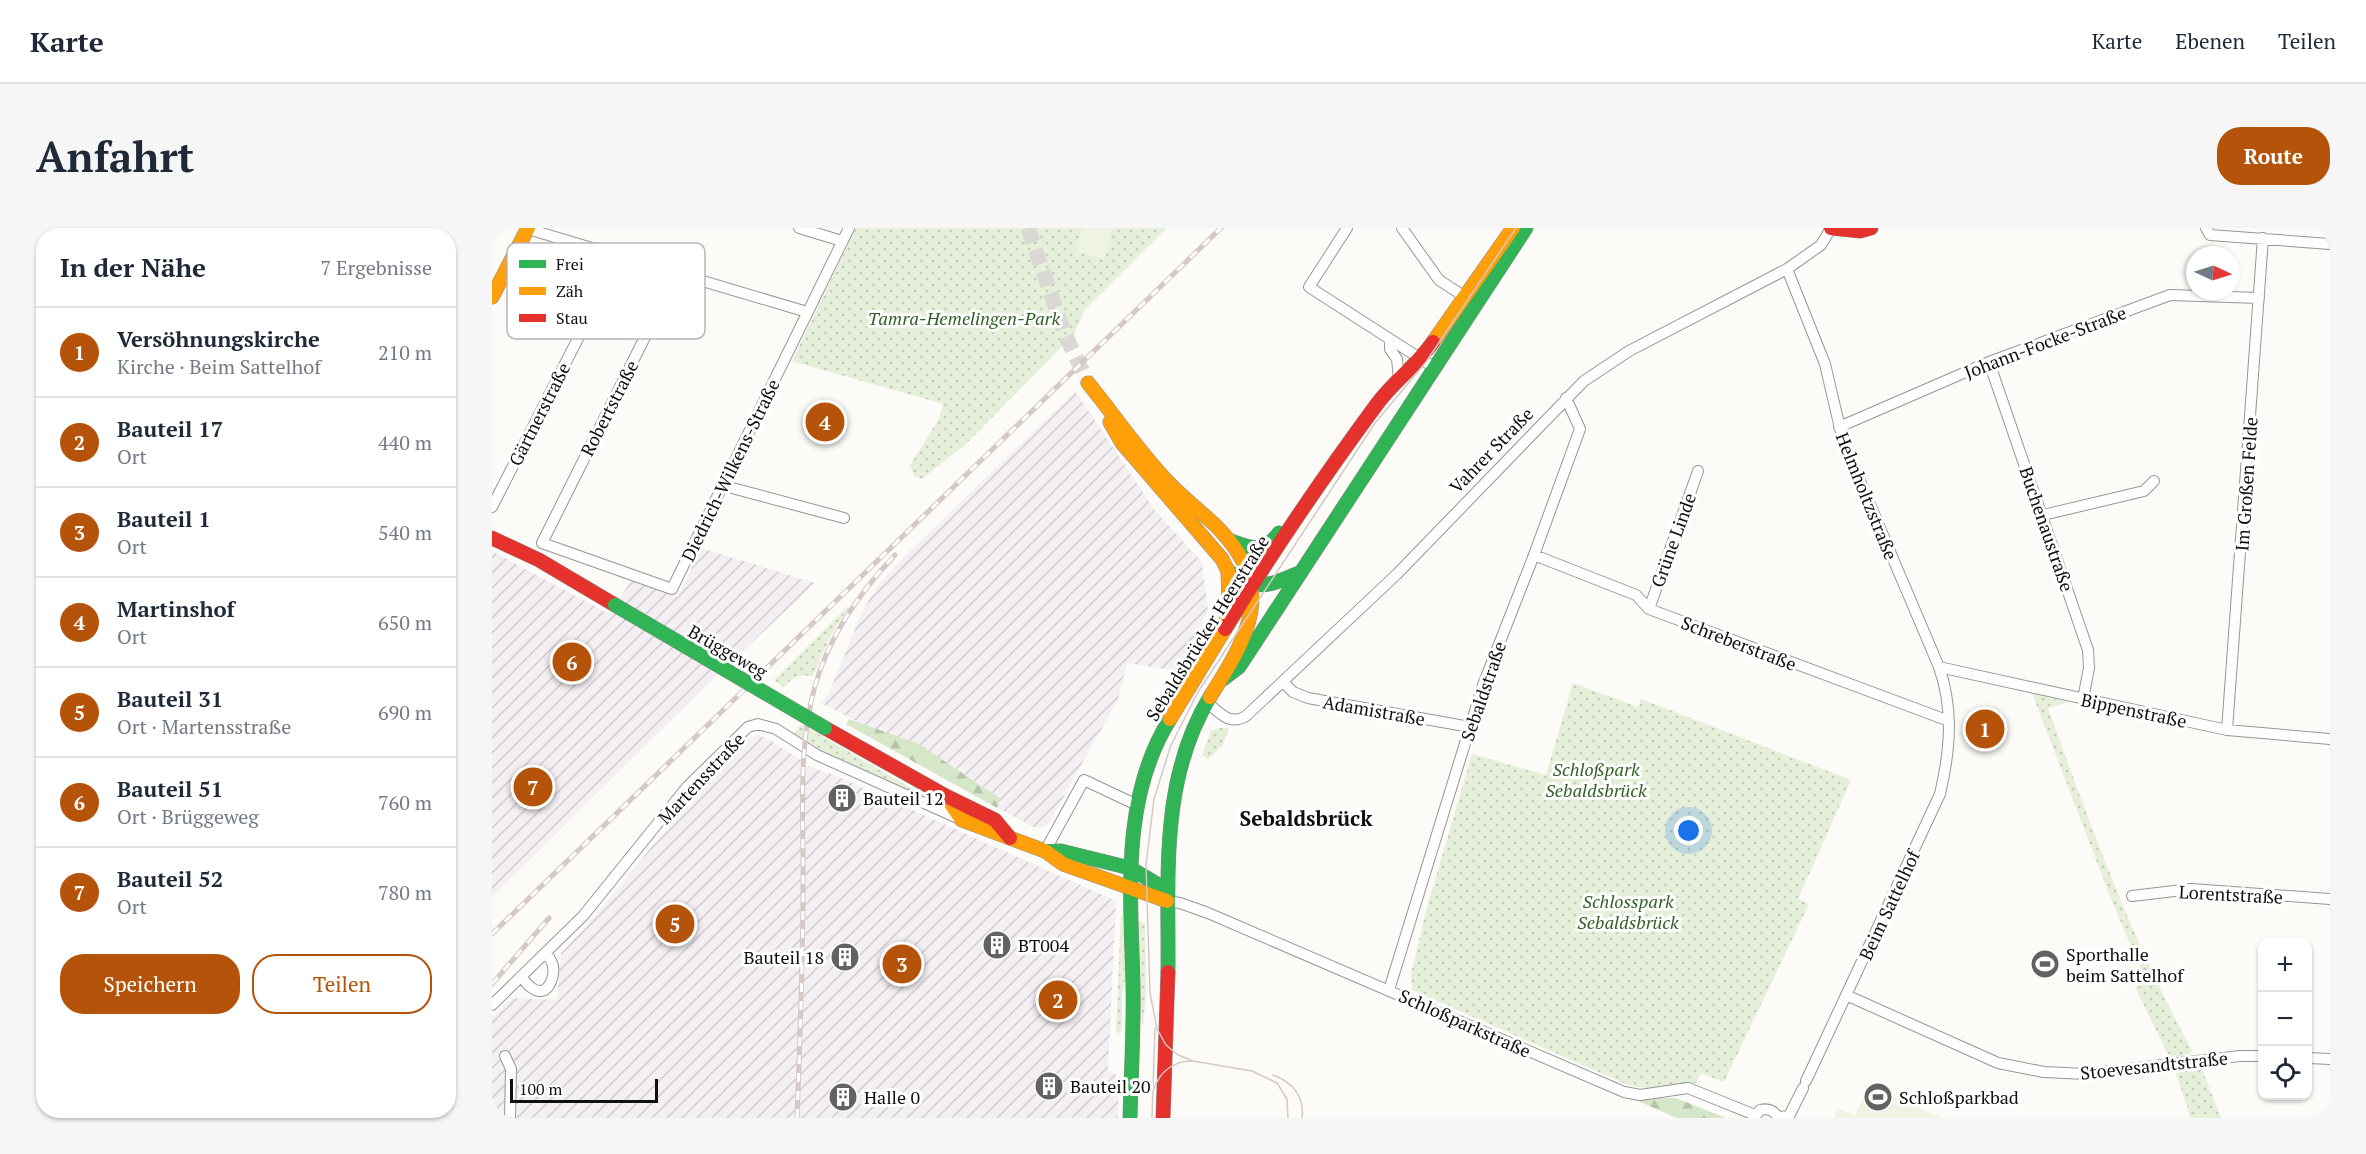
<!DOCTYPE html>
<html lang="de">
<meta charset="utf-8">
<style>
body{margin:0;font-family:"PT Serif",serif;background:#f6f6f7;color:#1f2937}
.controls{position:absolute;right:18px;bottom:18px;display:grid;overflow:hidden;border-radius:12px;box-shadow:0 2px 4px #0004}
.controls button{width:54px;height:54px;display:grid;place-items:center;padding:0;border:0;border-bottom:2px solid #e0e1e3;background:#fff;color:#1f2937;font:30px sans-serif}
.compass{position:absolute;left:1694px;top:18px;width:54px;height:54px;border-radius:50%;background:#fff;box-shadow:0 2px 4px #0004;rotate:94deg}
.scale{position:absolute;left:18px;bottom:15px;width:148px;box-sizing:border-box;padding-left:6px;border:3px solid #101010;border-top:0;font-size:16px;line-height:21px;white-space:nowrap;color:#101010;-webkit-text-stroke:4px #fff;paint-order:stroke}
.you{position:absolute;left:1197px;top:603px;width:21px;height:21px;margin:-15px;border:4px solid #fff;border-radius:50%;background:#1a73e8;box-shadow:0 0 0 9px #1a73e833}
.badge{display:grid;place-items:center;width:39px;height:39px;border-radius:50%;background:#b45309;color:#fff;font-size:20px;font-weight:700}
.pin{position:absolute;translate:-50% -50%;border:3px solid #fff;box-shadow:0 2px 6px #0006}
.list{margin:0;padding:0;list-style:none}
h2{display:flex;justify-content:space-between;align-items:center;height:78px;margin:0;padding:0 24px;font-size:26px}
h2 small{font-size:20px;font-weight:400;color:#747a83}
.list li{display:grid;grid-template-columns:39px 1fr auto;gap:18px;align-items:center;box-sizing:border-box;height:90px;padding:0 24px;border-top:2px solid #e0e1e3}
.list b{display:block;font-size:22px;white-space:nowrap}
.list p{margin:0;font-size:20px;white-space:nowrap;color:#747a83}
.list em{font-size:20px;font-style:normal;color:#747a83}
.actions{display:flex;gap:12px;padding:18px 24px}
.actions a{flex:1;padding:14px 0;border:2px solid #b45309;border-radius:24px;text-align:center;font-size:21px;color:#b45309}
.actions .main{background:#b45309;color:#fff}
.icon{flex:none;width:33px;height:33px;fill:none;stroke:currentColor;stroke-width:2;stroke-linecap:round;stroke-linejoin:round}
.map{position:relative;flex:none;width:1838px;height:890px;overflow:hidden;border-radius:24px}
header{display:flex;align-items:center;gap:36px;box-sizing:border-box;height:84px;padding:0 30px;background:#fff;border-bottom:2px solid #e0e1e3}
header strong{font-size:28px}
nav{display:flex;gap:33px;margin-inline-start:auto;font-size:21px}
.intro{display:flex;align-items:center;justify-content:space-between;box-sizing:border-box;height:144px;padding:0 36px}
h1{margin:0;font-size:42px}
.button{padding:15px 27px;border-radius:24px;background:#b45309;color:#fff;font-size:21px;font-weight:700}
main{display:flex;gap:36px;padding:0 36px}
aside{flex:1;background:#fff;border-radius:24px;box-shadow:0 2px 4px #0004}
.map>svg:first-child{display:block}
</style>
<header>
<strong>Karte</strong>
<nav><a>Karte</a><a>Ebenen</a><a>Teilen</a></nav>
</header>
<div class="intro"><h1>Anfahrt</h1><a class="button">Route</a></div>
<main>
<aside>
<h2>In der Nähe<small>7 Ergebnisse</small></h2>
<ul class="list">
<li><span class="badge">1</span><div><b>Versöhnungskirche</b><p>Kirche · Beim Sattelhof</p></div><em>210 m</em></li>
<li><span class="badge">2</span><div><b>Bauteil 17</b><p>Ort</p></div><em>440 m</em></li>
<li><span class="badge">3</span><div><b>Bauteil 1</b><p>Ort</p></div><em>540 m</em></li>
<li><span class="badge">4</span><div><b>Martinshof</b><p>Ort</p></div><em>650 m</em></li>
<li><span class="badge">5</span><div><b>Bauteil 31</b><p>Ort · Martensstraße</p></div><em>690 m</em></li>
<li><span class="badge">6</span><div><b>Bauteil 51</b><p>Ort · Brüggeweg</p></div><em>760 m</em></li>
<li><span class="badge">7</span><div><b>Bauteil 52</b><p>Ort</p></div><em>780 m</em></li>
</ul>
<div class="actions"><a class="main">Speichern</a><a>Teilen</a></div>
</aside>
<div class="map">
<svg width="1838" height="890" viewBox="0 0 1838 890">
<defs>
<pattern id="industrial-furrows" width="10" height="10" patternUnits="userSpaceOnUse" patternTransform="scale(1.5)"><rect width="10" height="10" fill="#f4eff2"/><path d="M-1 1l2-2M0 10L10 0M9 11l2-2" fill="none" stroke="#d0ccce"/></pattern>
<pattern id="grass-dots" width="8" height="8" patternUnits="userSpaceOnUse" patternTransform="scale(1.5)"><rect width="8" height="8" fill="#e5efd9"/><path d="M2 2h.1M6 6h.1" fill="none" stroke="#c3ccb9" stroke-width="1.8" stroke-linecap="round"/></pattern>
<pattern id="forest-firs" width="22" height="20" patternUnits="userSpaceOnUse" patternTransform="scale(1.5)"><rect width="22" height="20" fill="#d6e6c8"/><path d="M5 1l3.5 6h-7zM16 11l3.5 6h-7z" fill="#b7c4ab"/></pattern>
</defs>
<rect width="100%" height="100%" fill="#fcfbf7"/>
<path fill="url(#industrial-furrows)" d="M583,163L664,284L710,334L716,383L686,443L635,435L626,471L556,597L549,600L542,599L505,580L508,570L427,516L374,498L329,475L336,467L371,382L385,359L408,333Z
M209,320L323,355L218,454L0,669V323L117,386L139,353L186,369Z
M266,507L276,511L309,532V540L315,543L316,538L342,547L624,673L616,842L627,849L626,890H0V789L21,770L65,772L69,725L104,687L180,594L253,512Z"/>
<path fill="url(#grass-dots)" d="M364,0H675L592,83L582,106L475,215L430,251L422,248L418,237L447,191L451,176L300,133Z
M355,379L357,380C341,400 331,424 321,448C308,446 301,449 292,459L282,452Z
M1081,455L1146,479L1149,471L1359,552L1306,671L1317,676L1232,854L1209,845L1204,855C1180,859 1160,863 1136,857L920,762L919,745L935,679L980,526L1054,547Z
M1540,465L1576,474L1556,480C1598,596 1640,714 1700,822L1696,830L1679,833L1643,759L1655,755L1621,676Z
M309,496L443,574C395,555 346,533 302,506Z
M727,500H737L731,517L716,531L710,527L719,503Z
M629,687H631L634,747L630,767V802L626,806L624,803Z
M642,690L653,696L654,769L651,797L646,784Z
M1709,841H1710L1729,890H1699L1683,843Z"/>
<path fill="url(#forest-firs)" d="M357,491L427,516L509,571L505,580L354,496Z
M1139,870H1184L1234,890H1185Z"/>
<path fill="#eef3e3" d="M590,0H621L613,31L584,23Z
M1376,858L1449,890H1342L1346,880L1363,888Z"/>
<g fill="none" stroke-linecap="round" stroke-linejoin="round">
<path stroke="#d9d8d4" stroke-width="15" stroke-dasharray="15 8" stroke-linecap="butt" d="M536,0L572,104L596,155"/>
<g stroke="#969694" stroke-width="12">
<path id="street" d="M307,0L350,13
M855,0L817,59L943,140
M910,0L947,52L973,69
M1714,0L1718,7L1838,16
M36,1L315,84
M1295,41L1333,136L1351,213L1447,439C1462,482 1458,523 1448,566L1314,853
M185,45L50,315L180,361L357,0
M898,112V121L905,131L907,151
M1497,134L1596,422L1597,440L1591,471
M1347,199L1497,134L1678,67L1767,70
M229,257L352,290
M0,279L128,28
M1551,287L1652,263L1662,253
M1042,327L1144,367L1157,381L1457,493
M1157,381L1206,243
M1447,439L1735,502L1838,511
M791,454L801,464L816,470L978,499
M715,474C727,485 738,498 754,488L905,346L1092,153L1137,123L1295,41L1329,17L1339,0
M1735,502L1771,10
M553,623L592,552L645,577
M1640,668L1699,661L1838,671
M675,673L688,675L716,685L1132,864L1148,867L1196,860L1263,887
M30,749C33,753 36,758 40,760C55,771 63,750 61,738C60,733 57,729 54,725
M897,762L991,457L1042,327L1088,201L1074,170
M1354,767L1506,835L1552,844L1594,846L1748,828H1770
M0,777L91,688L195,559L256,499L266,496L284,501L325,527L470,592
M13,828L19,841L18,890
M1816,830L1838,831
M1286,889L1297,888L1311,860
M1262,890L1268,882C1277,880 1282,882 1286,890"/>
</g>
<g stroke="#8d8c8b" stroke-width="15">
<path id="fast" d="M739,313C761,321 771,326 787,305
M736,343C765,364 776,358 807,345
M731,451L747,439L1034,0
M553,623H569L638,640L675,662
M676,744C677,651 667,552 718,469
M638,890C639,846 642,802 641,758C639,668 628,571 678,491"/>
</g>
<g stroke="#8d8c8b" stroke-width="15">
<path id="slow" d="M0,69L36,0
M941,114L1021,0
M596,155C623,188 647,224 677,255C692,271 711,285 727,301C786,362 755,409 718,469
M618,194L630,215L730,331L736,343L737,371L733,401L678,491
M454,568L470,592L553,623L571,636L675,673"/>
</g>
<g stroke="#8d8c8b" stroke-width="15">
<path id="jam" d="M1339,0L1368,3L1379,0
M0,310L47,332L123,377
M733,401C780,324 832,248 885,176C902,153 925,137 941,114
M333,500L454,568L503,592L518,610
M671,890L676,744"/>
</g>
<use href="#street" stroke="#fffefe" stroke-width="10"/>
<use href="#fast" stroke="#30b455" stroke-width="14"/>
<use href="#slow" stroke="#ff9f0a" stroke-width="14"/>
<use href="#jam" stroke="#e5322d" stroke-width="14"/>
<path stroke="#d6c8c7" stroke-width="1.5" d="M781,847C800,854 813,868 810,890
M662,861C668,843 682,833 700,833
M660,890L663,800
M796,890L795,871L785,855L760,843L701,833L686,827L674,817L665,801L658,765L654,637L662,571L679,517L706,464L883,195L934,134L1024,0"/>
<g stroke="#d6c8c7" stroke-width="5">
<path id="rail" d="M0,706L729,0
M0,756L57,690
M305,890C308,812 311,735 311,657C312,591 305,522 323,458C337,408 368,364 403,327"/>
</g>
<use href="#rail" stroke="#fff" stroke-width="3" stroke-dasharray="9" stroke-linecap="butt"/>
<g stroke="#8d8c8b" stroke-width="15" stroke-linecap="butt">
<path id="fast-bridge" d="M123,377L333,500"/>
</g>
<use href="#fast-bridge" stroke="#30b455" stroke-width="14"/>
</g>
<defs>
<g id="building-disc" transform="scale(1.5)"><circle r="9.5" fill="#636261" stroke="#fff"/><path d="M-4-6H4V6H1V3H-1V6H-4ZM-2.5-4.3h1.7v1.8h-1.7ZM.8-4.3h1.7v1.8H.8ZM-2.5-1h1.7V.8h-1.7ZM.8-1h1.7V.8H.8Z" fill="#fff"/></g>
<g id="stadium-disc" transform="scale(1.5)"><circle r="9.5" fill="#636261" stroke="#fff"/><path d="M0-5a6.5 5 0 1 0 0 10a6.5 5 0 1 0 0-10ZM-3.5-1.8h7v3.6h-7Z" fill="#fff"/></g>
</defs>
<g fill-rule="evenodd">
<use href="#building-disc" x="350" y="570"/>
<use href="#building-disc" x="505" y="717"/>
<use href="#building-disc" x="353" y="729"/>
<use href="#stadium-disc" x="1553" y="736"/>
<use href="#building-disc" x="557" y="858"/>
<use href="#building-disc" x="351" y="869"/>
<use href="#stadium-disc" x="1386" y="869"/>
</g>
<g text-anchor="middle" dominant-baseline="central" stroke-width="6" stroke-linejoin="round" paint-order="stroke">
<g font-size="18" font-style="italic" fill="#326127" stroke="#fff">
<text x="472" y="90">Tamra-Hemelingen-Park</text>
<text x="1104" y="541">Schloßpark<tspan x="1104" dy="21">Sebaldsbrück</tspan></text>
<text x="1136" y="673">Schlosspark<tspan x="1136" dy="21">Sebaldsbrück</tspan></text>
</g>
<g font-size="18" fill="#101010" stroke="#fff">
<text transform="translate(1553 114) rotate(-21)">Johann-Focke-Straße</text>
<text transform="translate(117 180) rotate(-63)">Robertstraße</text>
<text transform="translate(47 186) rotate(-63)">Gärtnerstraße</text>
<text transform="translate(999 222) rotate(-46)">Vahrer Straße</text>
<text transform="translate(238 242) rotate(-64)">Diedrich-Wilkens-Straße</text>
<text transform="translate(1754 256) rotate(-86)">Im Großen Felde</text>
<text transform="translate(1375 268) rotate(68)">Helmholtzstraße</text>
<text transform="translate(1555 301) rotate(71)">Buchenaustraße</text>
<text transform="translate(1181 312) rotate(-70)">Grüne Linde</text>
<text transform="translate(715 400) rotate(-58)">Sebaldsbrücker Heerstraße</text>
<text transform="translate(1247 415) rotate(21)">Schreberstraße</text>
<text transform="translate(236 423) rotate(30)">Brüggeweg</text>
<text transform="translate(991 463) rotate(-71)">Sebaldstraße</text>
<text transform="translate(882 482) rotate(10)">Adamistraße</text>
<text transform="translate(1642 482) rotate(12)">Bippenstraße</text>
<text transform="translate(209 550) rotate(-47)">Martensstraße</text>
<text transform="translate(1739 666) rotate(3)">Lorentstraße</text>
<text transform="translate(1397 677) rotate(-65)">Beim Sattelhof</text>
<text transform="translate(973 795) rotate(24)">Schloßparkstraße</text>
<text transform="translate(1662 837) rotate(-6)">Stoevesandtstraße</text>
</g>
<g font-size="18" fill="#101010" stroke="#fff" text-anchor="start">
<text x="371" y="570">Bauteil 12</text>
<text x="526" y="717">BT004</text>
<text x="1574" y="726">Sporthalle<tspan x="1574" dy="21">beim Sattelhof</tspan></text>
<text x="332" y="729" text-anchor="end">Bauteil 18</text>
<text x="578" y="858">Bauteil 20</text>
<text x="372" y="869">Halle 0</text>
<text x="1407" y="869">Schloßparkbad</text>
</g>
<g font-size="21" font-weight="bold" fill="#101010" stroke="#fff">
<text x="814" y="590">Sebaldsbrück</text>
</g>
</g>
<rect x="15" y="15" width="198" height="96" rx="9" fill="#fff" stroke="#b7b7b7" stroke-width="1.5"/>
<rect x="27" y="32" width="27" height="8" fill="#30b455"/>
<rect x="27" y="59" width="27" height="8" fill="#ff9f0a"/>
<rect x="27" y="86" width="27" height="8" fill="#e5322d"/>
<g font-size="16" fill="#101010">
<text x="64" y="42">Frei</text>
<text x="64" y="69">Zäh</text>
<text x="64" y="96">Stau</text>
</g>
</svg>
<div class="controls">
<button>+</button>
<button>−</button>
<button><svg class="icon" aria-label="locate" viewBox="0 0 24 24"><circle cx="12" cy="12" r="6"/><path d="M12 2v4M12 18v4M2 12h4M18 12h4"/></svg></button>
</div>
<svg class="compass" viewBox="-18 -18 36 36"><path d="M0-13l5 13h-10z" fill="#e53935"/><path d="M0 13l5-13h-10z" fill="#747a83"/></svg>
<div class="scale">100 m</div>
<div class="you"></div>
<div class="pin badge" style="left:1493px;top:501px">1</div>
<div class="pin badge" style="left:566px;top:772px">2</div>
<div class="pin badge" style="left:410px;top:736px">3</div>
<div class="pin badge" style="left:333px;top:194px">4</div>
<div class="pin badge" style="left:183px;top:696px">5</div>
<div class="pin badge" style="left:80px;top:434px">6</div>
<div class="pin badge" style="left:41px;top:559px">7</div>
</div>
</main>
